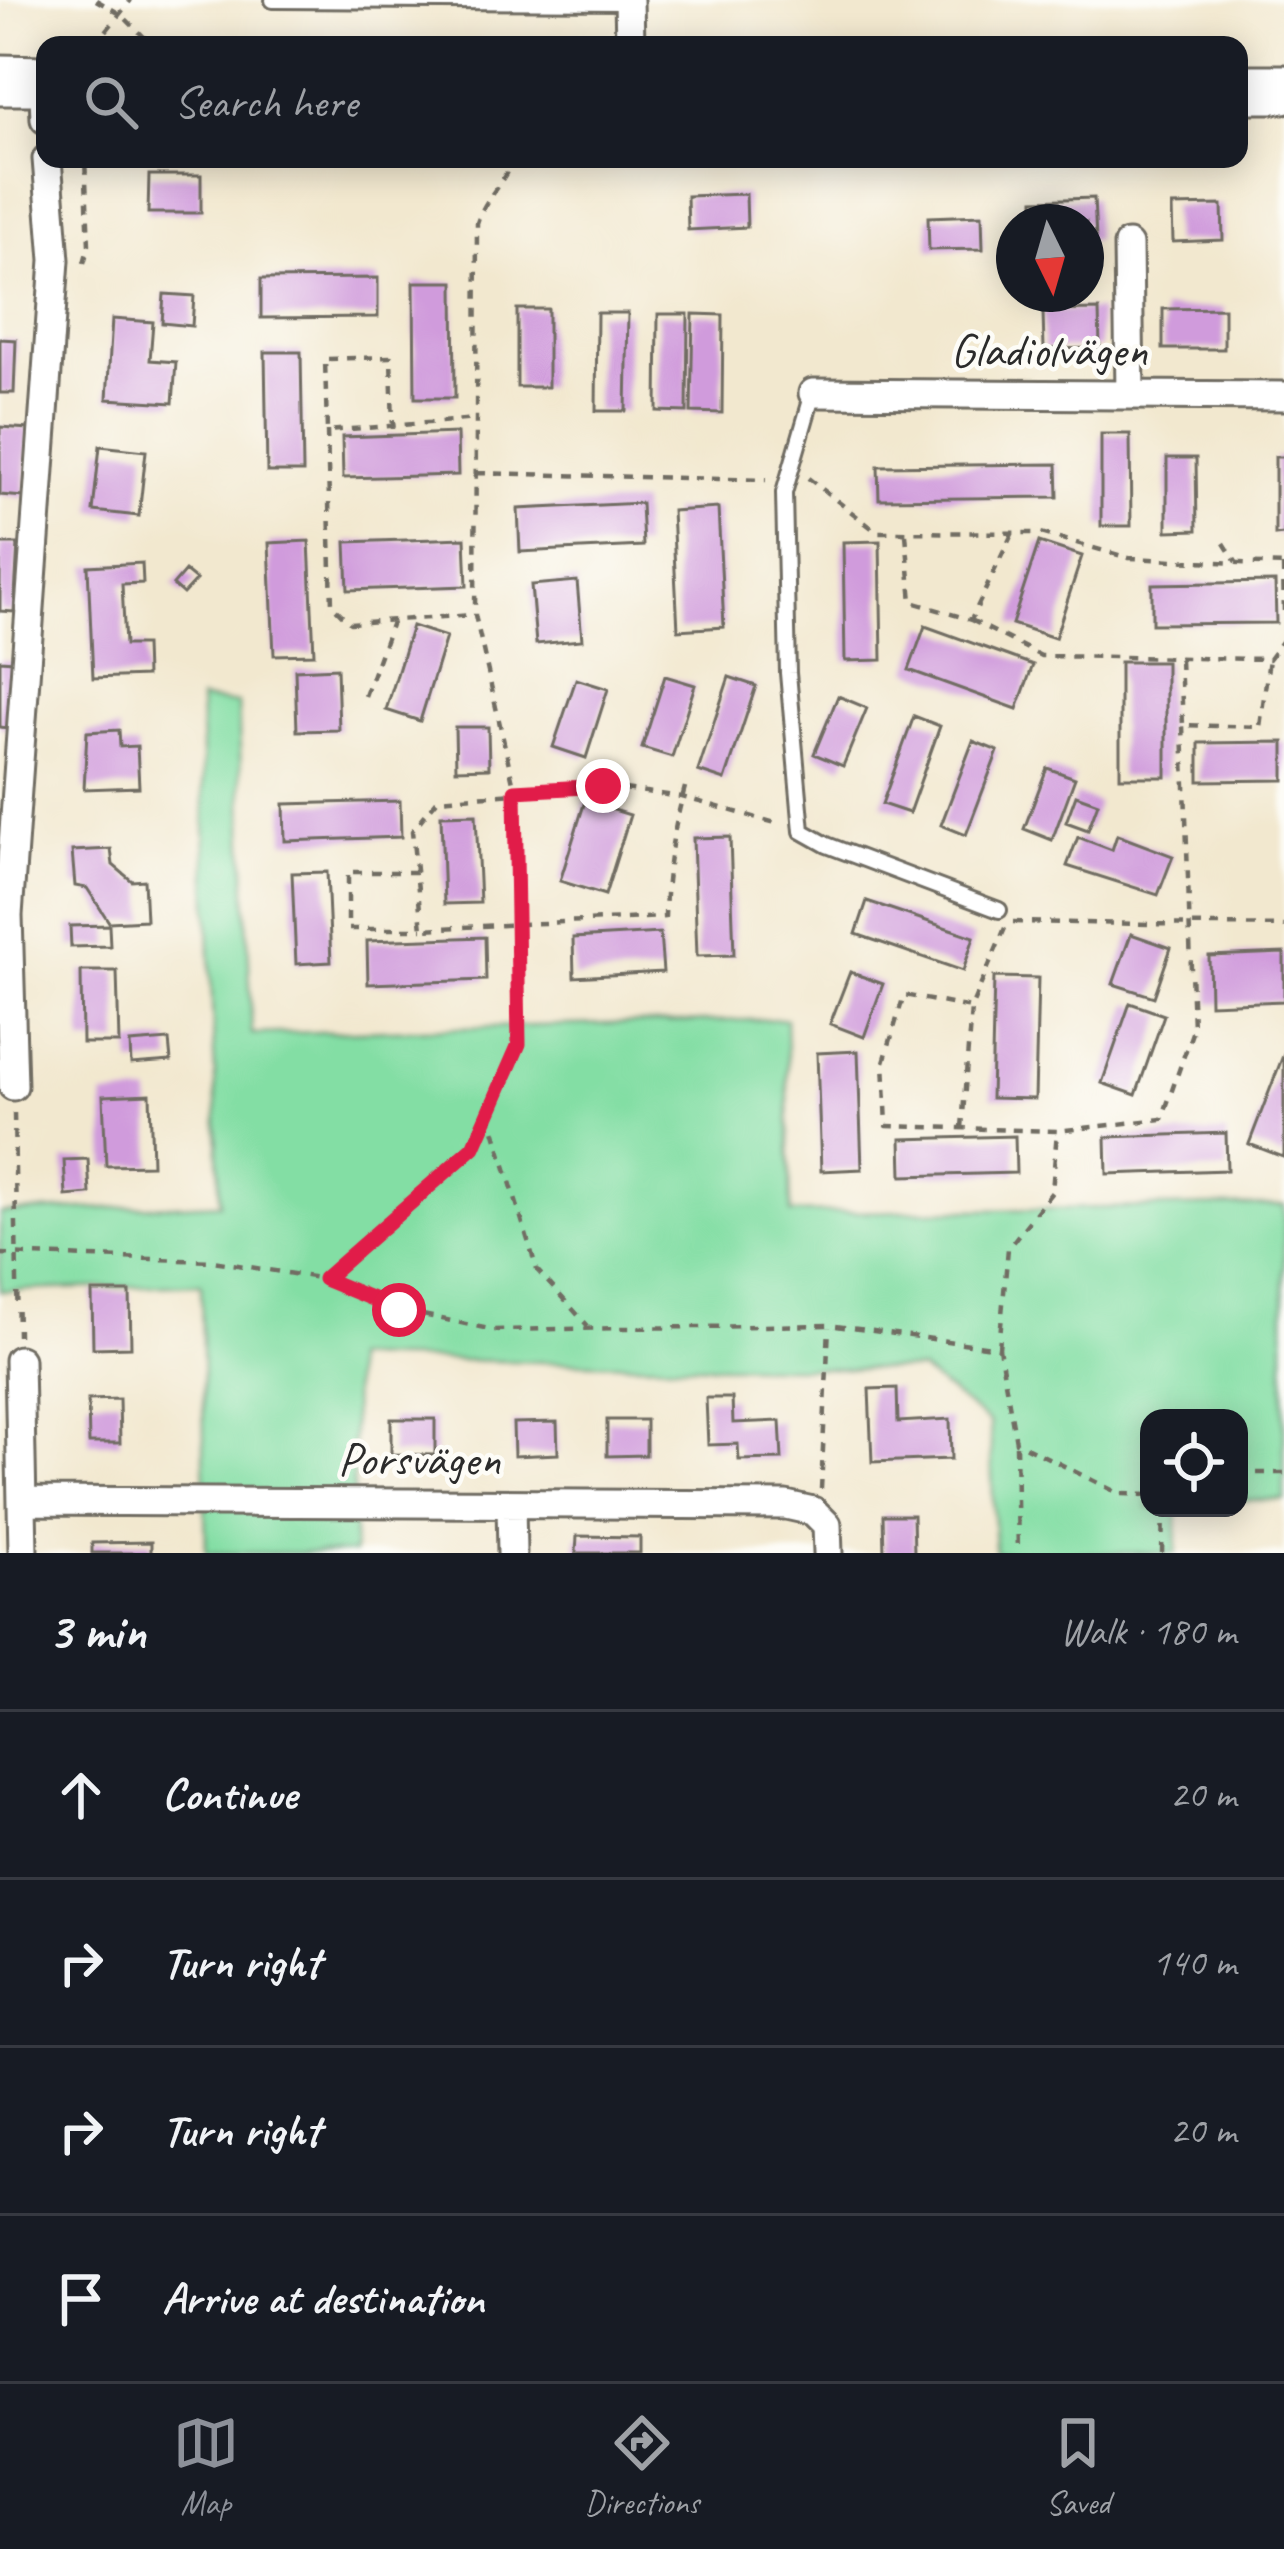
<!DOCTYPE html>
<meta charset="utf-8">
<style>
body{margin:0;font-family:Caveat,sans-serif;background:#20242c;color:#f1f3f6}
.controls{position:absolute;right:36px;bottom:36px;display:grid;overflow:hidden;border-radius:24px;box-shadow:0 6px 30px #0003}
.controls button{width:108px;height:108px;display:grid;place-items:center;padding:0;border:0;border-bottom:3px solid #363941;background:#171b24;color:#f1f3f6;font:60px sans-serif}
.compass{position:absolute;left:996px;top:204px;width:108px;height:108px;border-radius:50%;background:#171b24;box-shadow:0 6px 30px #0003;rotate:175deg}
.stop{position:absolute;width:36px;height:36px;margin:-27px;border:9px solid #e11d48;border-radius:50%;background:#fff}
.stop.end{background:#e11d48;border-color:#fff;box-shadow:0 3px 12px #0008}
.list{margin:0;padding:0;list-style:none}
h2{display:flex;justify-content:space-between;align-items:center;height:156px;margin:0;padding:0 48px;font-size:51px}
h2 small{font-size:39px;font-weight:400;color:#9ea1a6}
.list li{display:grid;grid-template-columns:78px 1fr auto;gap:36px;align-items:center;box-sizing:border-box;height:168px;padding:0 48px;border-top:3px solid #363941}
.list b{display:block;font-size:45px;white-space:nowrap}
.list em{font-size:39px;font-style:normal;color:#9ea1a6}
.icon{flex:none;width:66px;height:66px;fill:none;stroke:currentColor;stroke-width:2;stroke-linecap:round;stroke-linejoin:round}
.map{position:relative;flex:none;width:1284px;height:1553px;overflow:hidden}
.search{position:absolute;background:#171b24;box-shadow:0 6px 30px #0003;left:36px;right:36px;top:36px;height:132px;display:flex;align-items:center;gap:30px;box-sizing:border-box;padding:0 42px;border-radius:24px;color:#9ea1a6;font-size:45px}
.sheet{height:828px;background:#171b24}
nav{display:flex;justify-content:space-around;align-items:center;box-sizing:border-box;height:168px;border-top:3px solid #363941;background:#171b24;font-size:33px;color:#9ea1a6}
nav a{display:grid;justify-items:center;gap:6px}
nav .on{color:#8c9099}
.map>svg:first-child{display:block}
</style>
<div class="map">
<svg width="1284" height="1553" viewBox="0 0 1284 1553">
<rect width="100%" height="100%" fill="#fdfcf7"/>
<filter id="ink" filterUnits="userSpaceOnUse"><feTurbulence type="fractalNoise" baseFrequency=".00833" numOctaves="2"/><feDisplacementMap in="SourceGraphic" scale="24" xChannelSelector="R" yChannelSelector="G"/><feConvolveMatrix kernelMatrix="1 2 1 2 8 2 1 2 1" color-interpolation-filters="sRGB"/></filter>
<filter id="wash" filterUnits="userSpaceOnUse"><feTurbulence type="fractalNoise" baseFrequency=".004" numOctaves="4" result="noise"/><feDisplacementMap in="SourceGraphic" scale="48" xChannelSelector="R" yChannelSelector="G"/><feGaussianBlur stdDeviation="2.7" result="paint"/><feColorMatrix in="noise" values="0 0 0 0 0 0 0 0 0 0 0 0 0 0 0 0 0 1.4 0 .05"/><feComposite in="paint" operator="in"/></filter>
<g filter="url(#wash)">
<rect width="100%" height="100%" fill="#f2e8cf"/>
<path fill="#83dea4" stroke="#578468" stroke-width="3" d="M200,699L238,704L252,1034L786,1019L791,1213L1284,1205V1500H1239V1418H1149V1508H1178L1176,1553H995L990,1423L921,1370L352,1358L354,1553H206L201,1284L0,1291V1213L220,1203Z"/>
<g id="blocks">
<path fill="#d09bdc" d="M149,175H201V213H148Z
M746,194L747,227L688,230L687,196Z
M1094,198L1096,240H1086V222H1034V200Z
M1222,205L1223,240L1173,242L1172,206Z
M982,215L983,249L929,250L928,217Z
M378,278V317L261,318V279Z
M414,282H454L455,398H415Z
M164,294L194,296L192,326L162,323Z
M1224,308V349H1163V309Z
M517,309H548V387H517Z
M1099,310L1100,348L1044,349L1043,311Z
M597,313H628L626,411H596Z
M658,314H688L687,412L657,411Z
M693,314L723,315L722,413L691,412Z
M112,319L153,322L150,360L176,362L173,403L107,399Z
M0,339L16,340L14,393H0Z
M265,352H301L303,472H267Z
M0,427L29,429L24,497L0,495Z
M457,433L458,475L343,478L342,437Z
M1101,434H1130L1131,526H1101Z
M100,446L146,451L139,516L93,511Z
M1275,457H1284V534L1275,535Z
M1167,458H1196L1197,530L1167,531Z
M1057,464L1058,497L879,499L878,466Z
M641,503L643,546L520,552L518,509Z
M718,508L724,627L678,630L672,511Z
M465,538L467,586L348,590L346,542Z
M309,541L314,654L274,655L269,543Z
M880,541L882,660L845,661L843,542Z
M1039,542L1082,556L1055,638L1012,624Z
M0,544H18L14,612L0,611Z
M142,563L143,583L122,584L125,645H145L146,676L93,678L88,566Z
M185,571L196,580L183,594L173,585Z
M577,581L582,640L536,644L531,585Z
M1275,582L1276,623L1152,624V584Z
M412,626L446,637L420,721L386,710Z
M925,626L1033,665L1017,709L909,670Z
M0,660L13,661L7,728L0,727Z
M1120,662H1166V777H1120Z
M337,668L339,730L297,731L295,670Z
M665,676L695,685L672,757L642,748Z
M729,677L756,686L725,780L698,771Z
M576,679L608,689L586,758L553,747Z
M838,696L867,708L843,766L814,754Z
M914,716L940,726L909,813L882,804Z
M455,727H488L489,768L456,769Z
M119,730L120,747L137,746L139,787L84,789L87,732Z
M973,741L998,751L966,835L941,825Z
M1284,742V780L1199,781V743Z
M1047,768L1075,778L1052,840L1024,829Z
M1076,795L1098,803L1088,830L1066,822Z
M400,801L401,837L285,841L284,804Z
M585,801L630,815L605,895L560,881Z
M476,814L480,903L444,904L441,815Z
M1117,835L1173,856L1158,895L1067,866L1078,837L1112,850Z
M730,837L734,955L697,956L693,838Z
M111,849L113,865L132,881L144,880L146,920L109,922L87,888L75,886L72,851Z
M327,872L331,962L296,964L292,873Z
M867,901L974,937L963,971L856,934Z
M109,925L110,946L71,947L70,926Z
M660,933L663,972L574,977L573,938Z
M1131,934L1171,948L1154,997L1113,984Z
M485,937L486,980L368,984L367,941Z
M1284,953V1001L1210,1004L1209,956Z
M81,971H117L119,1043H82Z
M850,972L883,984L864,1037L830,1024Z
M994,977L1038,978L1035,1099L991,1098Z
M1130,1003L1164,1015L1136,1095L1102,1083Z
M169,1040L171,1061L131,1064L130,1043Z
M858,1051L862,1169L821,1171L817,1053Z
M1284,1053V1154L1283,1157L1249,1144Z
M150,1094L152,1165L106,1166L103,1096Z
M1226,1133L1227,1170L1107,1174L1106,1137Z
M1015,1136L1016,1173L902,1176L901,1139Z
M88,1159L90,1194L66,1196L64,1160Z
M92,1292H130L131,1347L93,1348Z
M897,1388L898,1422L950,1419L951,1459L872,1462L869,1389Z
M706,1398H732L733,1423L780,1421L782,1459L739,1460L738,1444L708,1445Z
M119,1399L120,1443H89L88,1400Z
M391,1419H435V1455L391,1454Z
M607,1420H646V1455L607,1456Z
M557,1422L558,1454L514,1456L513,1423Z
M883,1515H913L914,1553H884Z
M577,1536L640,1537V1553H576Z
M151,1542V1553H92V1543Z"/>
</g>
</g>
<g filter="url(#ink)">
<use href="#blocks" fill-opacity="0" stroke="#716d64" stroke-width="3"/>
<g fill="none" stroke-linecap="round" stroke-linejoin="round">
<g stroke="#716d64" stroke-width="20">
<path id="lane" d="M273,0L629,2
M813,393L784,493L788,673L802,831L827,845L999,910"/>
</g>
<g stroke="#716d64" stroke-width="33">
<path id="street" d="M629,0L630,45
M0,69L45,70
M43,70L45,119
M1239,79H1284
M0,91H45
M1239,99H1284
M1128,245L1130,395
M813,393L1284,396
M13,1086L8,915L55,260L47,159
M19,1360L23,1553
M24,1501L786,1505L813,1511L827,1525L828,1553
M511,1505L512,1553"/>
</g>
<path stroke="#716d64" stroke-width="4.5" stroke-dasharray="9 9" stroke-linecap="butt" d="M96,0L122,15L152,45
M95,45L131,0
M84,263L89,245L85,159
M393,429L391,357L325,359L327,431L477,419
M327,431L332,605L350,623L474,615
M477,473L766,480
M808,478L877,532L1041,533L1129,558L1284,565
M906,534L912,602L971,620L1013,532
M1224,543L1236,562
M1283,566L1284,614
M971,620L1041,656L1269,659L1284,639
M1180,660L1183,725L1260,727L1269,659
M365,696L392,622
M603,786L605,769
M685,787C673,832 666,870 665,917L422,929L412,831L438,799L603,786L682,797L779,824
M416,872H348V929H422
M1013,922L1284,926
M1005,928L971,1008L904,995L884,1062L887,1126L1057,1131L1162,1119L1193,1030L1183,725
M14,1113L18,1336
M489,1113L537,1270L588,1326
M962,1128L971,1008
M0,1254L213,1261L324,1279L399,1310L494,1330L829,1325L999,1348L1016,1442L1120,1494L1149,1495
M324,1279L474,1147L519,1044L515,791L475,615L477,223C485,197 504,183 513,159
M999,1348L1008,1248L1052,1192L1057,1131
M1016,1445L1018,1553
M1239,1473H1284
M821,1489L829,1327
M1162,1553L1163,1508"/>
<use href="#lane" stroke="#fff" stroke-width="14"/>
<use href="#street" stroke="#fff" stroke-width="27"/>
</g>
</g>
<g fill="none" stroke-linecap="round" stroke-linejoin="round" filter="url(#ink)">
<path stroke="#e11d48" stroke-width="15" d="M399,1310L324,1279L474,1147L519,1044L515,791L603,786"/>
</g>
<g text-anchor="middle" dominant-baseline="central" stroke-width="9" stroke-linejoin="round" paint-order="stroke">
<g font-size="48" fill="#2b2b2b" stroke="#fdfcf7">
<text x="1049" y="350">Gladiolvägen</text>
<text x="419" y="1459">Porsvägen</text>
</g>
</g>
</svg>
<div class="controls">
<button><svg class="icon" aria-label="locate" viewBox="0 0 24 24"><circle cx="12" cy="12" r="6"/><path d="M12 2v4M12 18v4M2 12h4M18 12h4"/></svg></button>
</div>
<svg class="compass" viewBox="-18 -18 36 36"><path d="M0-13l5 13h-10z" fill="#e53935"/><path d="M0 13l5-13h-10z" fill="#9ea1a6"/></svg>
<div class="stop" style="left:399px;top:1310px"></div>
<div class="stop end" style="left:603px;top:786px"></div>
<div class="search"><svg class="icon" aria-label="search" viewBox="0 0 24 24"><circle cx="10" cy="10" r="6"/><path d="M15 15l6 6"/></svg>Search here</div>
</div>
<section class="sheet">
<h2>3 min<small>Walk · 180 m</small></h2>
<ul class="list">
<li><svg class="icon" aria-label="ahead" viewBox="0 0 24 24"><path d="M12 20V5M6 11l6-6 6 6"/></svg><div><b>Continue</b></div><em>20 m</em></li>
<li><svg class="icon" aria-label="right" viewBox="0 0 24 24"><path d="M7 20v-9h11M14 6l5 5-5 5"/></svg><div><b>Turn right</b></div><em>140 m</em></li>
<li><svg class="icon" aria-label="right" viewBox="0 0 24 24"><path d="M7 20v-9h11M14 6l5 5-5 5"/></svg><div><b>Turn right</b></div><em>20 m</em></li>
<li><svg class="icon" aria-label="arrive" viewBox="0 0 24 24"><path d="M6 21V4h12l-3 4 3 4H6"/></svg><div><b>Arrive at destination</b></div></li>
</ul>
</section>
<nav>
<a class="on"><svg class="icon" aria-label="map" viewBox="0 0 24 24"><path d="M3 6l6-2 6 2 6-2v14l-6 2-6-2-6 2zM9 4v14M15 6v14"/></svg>Map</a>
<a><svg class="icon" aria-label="directions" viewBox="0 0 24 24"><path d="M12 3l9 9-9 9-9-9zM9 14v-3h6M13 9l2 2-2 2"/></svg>Directions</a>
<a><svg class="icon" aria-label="saved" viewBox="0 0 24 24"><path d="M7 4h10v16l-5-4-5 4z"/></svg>Saved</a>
</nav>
